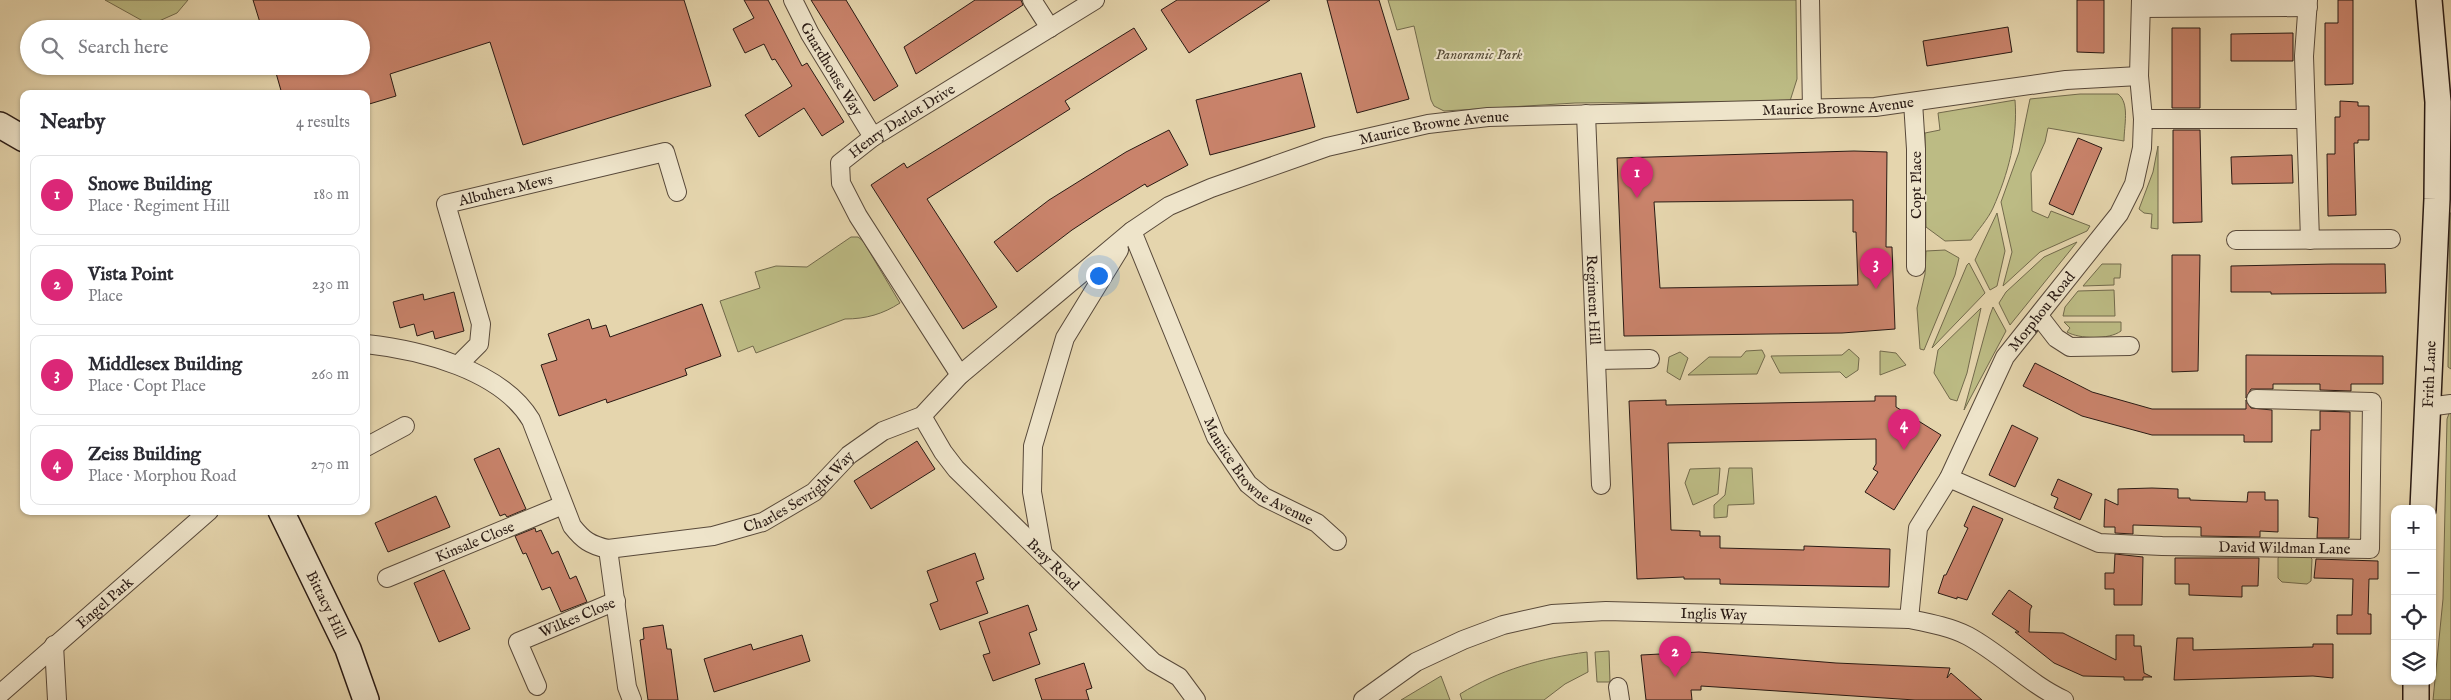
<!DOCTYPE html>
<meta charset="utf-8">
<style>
body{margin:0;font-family:"IM FELL English",serif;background:#f2f2f3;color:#2b2b33}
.controls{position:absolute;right:15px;bottom:15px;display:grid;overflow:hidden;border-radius:10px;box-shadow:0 1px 4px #0004}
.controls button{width:45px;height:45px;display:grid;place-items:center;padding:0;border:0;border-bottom:1px solid #e1e1e2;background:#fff;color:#2b2b33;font:25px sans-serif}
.you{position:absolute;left:1098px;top:275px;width:18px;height:18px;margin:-12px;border:4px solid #fff;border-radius:50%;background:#1a73e8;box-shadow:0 0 0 8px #1a73e833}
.badge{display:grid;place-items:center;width:32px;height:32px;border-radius:50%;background:#db2777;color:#fff;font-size:16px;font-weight:700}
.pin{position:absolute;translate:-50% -41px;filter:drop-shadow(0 1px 2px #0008)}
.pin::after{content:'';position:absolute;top:26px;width:18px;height:15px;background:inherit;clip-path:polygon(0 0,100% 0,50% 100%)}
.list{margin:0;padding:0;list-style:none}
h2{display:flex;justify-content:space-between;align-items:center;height:65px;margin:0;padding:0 20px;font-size:21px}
h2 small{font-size:16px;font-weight:400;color:#7c7c81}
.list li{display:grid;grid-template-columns:32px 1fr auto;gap:15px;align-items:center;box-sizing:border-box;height:80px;margin:0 10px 10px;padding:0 10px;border:1px solid #e1e1e2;border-radius:10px}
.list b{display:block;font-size:19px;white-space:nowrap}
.list p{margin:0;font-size:16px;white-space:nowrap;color:#7c7c81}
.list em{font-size:16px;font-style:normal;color:#7c7c81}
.icon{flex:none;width:28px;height:28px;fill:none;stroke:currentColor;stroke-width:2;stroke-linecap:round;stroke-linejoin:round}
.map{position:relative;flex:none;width:2451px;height:700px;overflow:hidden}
.search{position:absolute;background:#fff;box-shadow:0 1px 4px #0004;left:20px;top:20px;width:350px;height:55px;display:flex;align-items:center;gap:12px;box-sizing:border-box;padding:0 18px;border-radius:28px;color:#7c7c81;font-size:19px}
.panel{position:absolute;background:#fff;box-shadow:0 1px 4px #0004;left:20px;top:90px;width:350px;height:425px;border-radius:10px}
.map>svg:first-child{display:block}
</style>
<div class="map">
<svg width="2451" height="700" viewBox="0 0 2451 700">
<rect width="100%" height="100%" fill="#e5d5ad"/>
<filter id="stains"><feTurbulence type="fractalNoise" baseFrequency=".004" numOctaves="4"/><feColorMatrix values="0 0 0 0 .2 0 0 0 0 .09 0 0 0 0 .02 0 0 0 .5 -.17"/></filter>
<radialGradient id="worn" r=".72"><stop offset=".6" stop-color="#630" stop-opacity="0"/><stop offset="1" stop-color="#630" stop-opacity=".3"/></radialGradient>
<path fill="#bcbb84" stroke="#726a4c" d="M105,0H188L177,13L150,25Z
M1388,0H1796L1797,79L1790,101L1575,103L1444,111L1434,106L1431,100L1414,26L1397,30Z
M2080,94H2118C2130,103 2124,126 2124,141L2048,128L2045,142L2031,173L2032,211L2048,218L2051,211L2090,226L2087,231L2040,252L2003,286L2012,252L2001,202L2019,152L2030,99Z
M2015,100C2018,138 2008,174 1993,208C1988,219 1978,230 1971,240L1945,241L1926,227L1925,133L1940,130L1938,113Z
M2158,146V229L2151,228L2152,214L2144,213L2139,209L2153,172Z
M1997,213L2005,251L1997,286L1990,290L1975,260Z
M2450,213H2451V369L2448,367Z
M851,237H858L863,241L900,303C883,314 866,319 845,319L756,353L753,346L738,352L720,301L760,288L755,272L776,266L807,267Z
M2077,242L2010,325L1999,303L2006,292L2044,257Z
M1945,250L1959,258L1955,275L1924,350L1920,349L1917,308L1925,274L1926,251Z
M1969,263L1985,293L1932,348L1967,265Z
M2102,264H2121L2120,278H2114V285L2083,286Z
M2114,290L2115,316H2063L2065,307L2078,291Z
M1993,307L2006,331L1964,410L1990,315Z
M1981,308L1967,373L1957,401L1950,399L1934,373L1938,350Z
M2064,322H2121V331C2109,340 2079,339 2067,332L2070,328Z
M1849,349L1859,358L1858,370L1846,378L1840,372L1780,373L1771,356L1842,355Z
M1762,350L1765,356L1757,374L1688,375L1709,357H1741L1746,351Z
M1880,351L1896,353L1906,365L1880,375Z
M1680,352L1688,358L1680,380L1667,372L1669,357Z
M2451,408V700H2433L2443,599L2447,419Z
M1720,468L1718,494L1693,505L1685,483L1690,469Z
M1729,468H1752L1754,504L1728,505L1727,517L1714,518V505L1725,495Z
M2282,554L2308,555L2312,559L2311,581L2307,584L2282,582L2278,578V558Z
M1609,651L1610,682H1597L1595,652Z
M1587,652L1588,672L1565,684L1544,700H1462L1460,694C1499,670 1542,658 1587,652Z
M1441,676L1450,700H1401Z"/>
<path fill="#c9836b" stroke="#291a14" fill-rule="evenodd" d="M253,0H684L711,86L523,145L490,42L390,74L396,96L366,105V94H282L274,66H361V29H262Z
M744,0H768L802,66L807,63L844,122L822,136L804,108L759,137L745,115L792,86L775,59L772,60L764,44L745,53L733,29L754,18Z
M811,0H846L898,86L874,101Z
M975,0H1021L1023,5L916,74L904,47Z
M1177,0H1270L1189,53L1161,10Z
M1327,0H1379L1409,99L1357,113Z
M2077,0H2104V53L2077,52Z
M2338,0H2353V84L2325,85V23H2338Z
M2008,27L2012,52L1927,66L1923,41Z
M1134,28L1147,49L1065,101L1070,109L927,199L997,307L963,329L871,185L904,163L907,168Z
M2172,28H2200V108H2172Z
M2293,33V61H2231V34Z
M1301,73L1315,127L1210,155L1196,100Z
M2340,101L2358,102V106H2369V140H2358V143H2354L2356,215L2328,216L2327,154H2335V117H2340Z
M1169,130L1188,165L1147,187L1145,184L1104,209L1072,230L1017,272L994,242L1049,200L1126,152Z
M2173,130H2200L2202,222L2173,223Z
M2078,138L2102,148L2073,215L2049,204Z
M1854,151L1887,152L1886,247H1892L1895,329L1842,333L1624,336L1617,158ZM1853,200V232H1856L1858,285L1660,288L1654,202Z
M2292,155L2293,183L2232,184L2231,157Z
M2172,255H2200L2198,371L2172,372Z
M2332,264H2385L2386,293L2271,294V292H2231V266Z
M454,292L464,331L435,339L433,331L417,336L414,324L400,328L393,302L423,294L424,300Z
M702,304L721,356L685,369L687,375L607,403L606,399L559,416L541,365L557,360L548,334L589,319L592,329L606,325L610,337Z
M2246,355L2383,356V384H2351V391L2320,390V384H2273V389H2251L2246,398Z
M2035,363L2092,392L2152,409H2246V400L2251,408L2272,410V442H2244V435H2152L2082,416L2023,386Z
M1875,396H1896V407L1941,435L1894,510L1865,492L1878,472L1873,469L1876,464V439L1668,443L1671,530L1700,531V536H1720V548L1804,550V546L1890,549L1889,587L1720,584V579H1684V577L1637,579L1629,401L1666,400V405L1875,401Z
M2320,411L2350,412L2349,538H2317L2318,518L2309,517L2311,430H2320Z
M2012,425L2038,438L2015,487L1989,475Z
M917,441L935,469L871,509L854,481Z
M499,448L526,509L507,517L505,514L500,516L474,459Z
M2058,479L2092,494L2080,520L2054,508L2058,498L2051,495Z
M2152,488L2178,489V498H2190V500L2247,502L2248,492H2265V500H2278V532L2260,531V537L2201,536V527L2133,525V534L2115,533V527H2104L2105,499L2118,505V489Z
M436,496L450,527L388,552L375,523Z
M1973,506L2003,519L1967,600L1957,597V599L1938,593L1944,575H1946L1968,528L1964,526Z
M535,528L536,532L541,530L552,554L558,551L570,579L576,576L587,602L561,612L550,587L542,590L526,553L523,554L515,536Z
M975,553L984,579L976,582L988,613L940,630L930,604L938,601L927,571Z
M2115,554L2143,557L2142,605H2114V589H2105V573H2114Z
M2175,558H2259L2258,586H2242V597L2189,595V584H2175Z
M2316,559L2378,561V579H2369L2368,614H2371V634H2337V615H2352L2353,579L2314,578Z
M444,570L470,629L439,642L414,583Z
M2009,590L2032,606L2030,610L2029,632L2063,633L2116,660V635H2134V646H2141L2144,673L2152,677H2143V680H2124V677L2083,676L2054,663L2015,632H2019L1992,614Z
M1028,605L1037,630L1029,633L1040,664L993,681L983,655L990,653L979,622Z
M663,625L667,649H671L678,700H648L640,640L644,639L643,628Z
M802,635L810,661L714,692L704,659L751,644L753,650Z
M2177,638H2193V650L2313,647V644H2333V678L2313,676L2174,680Z
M1699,652L1836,663L1950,668L1947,678L1951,673L1982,700H1915L1701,686V690H1691L1692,700H1646L1641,655Z
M1084,663L1092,688L1086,690L1089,700H1042L1035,679Z"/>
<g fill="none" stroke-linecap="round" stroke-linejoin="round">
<g stroke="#58493a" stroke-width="20">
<g id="street">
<path id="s1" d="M793,0L810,34L873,137"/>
<path d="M1032,0L1050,28"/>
<path d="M1810,0L1812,109"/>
<path d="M2308,0L2304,56L2310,240"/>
<path d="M2141,8L2308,7"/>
<path d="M1913,102L1916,149V267"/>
<path id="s2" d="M1586,114L1601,485"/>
<path d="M2143,119H2306"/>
<path id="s3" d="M1132,231L1216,437L1248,484L1264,497L1317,523L1337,541"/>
<path d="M2236,240L2391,239"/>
<path d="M2039,316L2056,338L2070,347L2130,346"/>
<path d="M366,344C421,350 501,370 531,420L572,526C583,540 590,545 608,549L627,687L632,700"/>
<path d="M1596,360L1650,359"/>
<path id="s4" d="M458,365L479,344L481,324L446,204L665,152L677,192"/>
<path id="s5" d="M960,375L858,216L841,183L840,163L873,137L1095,0"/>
<path d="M2428,407L2451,404"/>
<path id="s6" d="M922,416L943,452L956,469L1153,662L1179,677L1196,700"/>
<path d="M366,447L405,426"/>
<path id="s7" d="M1949,478L2099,543L2162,546L2370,549L2372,402L2256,399"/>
<path id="s8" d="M608,549L713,536L763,522L814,492L849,455L883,431L922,416L960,375L1132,231L1169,206L1211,188L1327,147L1428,124L1488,117L1875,107L2066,80L2139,76"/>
<path d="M1043,554L1032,492L1033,446L1065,338L1119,250"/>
<path id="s9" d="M387,578L563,505"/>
<path id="s10" d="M1909,619L1918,528L1949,478L2005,357L2119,214L2134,184L2142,148L2143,119L2139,76L2141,0"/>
<path d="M54,645L57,700"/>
<path id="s11" d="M537,686L518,642L616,601"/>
<path d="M1618,687L1620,700"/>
<path id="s12" d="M0,694L209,511"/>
<path id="s13" d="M1363,700L1416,662L1463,640L1503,625L1552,614L1606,611L1909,619C1929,623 1951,627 1968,636C2003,655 2029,684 2064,700"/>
</g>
</g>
<g stroke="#291a14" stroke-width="28">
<g id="secondary">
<path d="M0,125L24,139"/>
<path id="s14" d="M2423,509L2437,199L2438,102L2429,0"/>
<path id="s15" d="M281,511L348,649L366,700"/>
<path d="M2416,700V681"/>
</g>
</g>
<use href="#street" stroke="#eee4ca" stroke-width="18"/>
<use href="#secondary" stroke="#eee4ca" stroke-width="25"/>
</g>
<g text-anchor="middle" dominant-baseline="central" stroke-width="4" stroke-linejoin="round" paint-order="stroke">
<g font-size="15" font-style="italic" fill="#554a36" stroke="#eee4ca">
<text x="1479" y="54">Panoramic Park</text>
</g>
<g font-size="15" fill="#291a14" stroke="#eee4ca">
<text stroke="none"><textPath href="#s1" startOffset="79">Guardhouse Way</textPath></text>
<text stroke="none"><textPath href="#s8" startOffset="1359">Maurice Browne Avenue</textPath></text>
<text stroke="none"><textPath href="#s5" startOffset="321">Henry Darlot Drive</textPath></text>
<text stroke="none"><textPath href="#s8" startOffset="954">Maurice Browne Avenue</textPath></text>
<text transform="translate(1916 185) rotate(-90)">Copt Place</text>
<text stroke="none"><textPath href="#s4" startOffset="236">Albuhera Mews</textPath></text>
<text stroke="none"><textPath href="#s2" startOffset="186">Regiment Hill</textPath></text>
<text stroke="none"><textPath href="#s10" startOffset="342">Morphou Road</textPath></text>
<text stroke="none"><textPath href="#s14" startOffset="135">Frith Lane</textPath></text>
<text stroke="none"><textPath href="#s3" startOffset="278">Maurice Browne Avenue</textPath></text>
<text stroke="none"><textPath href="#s8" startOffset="204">Charles Sevright Way</textPath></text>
<text stroke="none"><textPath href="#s9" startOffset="95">Kinsale Close</textPath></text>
<text stroke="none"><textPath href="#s7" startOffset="349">David Wildman Lane</textPath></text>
<text stroke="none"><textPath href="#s6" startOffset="199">Bray Road</textPath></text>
<text stroke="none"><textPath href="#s12" startOffset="139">Engel Park</textPath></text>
<text stroke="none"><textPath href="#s15" startOffset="104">Bittacy Hill</textPath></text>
<text stroke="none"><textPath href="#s13" startOffset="372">Inglis Way</textPath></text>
<text stroke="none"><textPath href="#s11" startOffset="112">Wilkes Close</textPath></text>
</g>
</g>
<rect width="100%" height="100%" filter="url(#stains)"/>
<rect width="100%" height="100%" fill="url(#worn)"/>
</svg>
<div class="controls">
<button>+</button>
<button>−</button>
<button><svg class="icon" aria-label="locate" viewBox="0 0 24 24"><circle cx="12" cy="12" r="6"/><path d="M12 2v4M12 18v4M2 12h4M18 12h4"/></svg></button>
<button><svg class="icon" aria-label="layers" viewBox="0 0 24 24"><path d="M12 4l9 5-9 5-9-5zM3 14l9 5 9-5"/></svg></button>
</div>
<div class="you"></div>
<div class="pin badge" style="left:1637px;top:198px">1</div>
<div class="pin badge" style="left:1675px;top:677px">2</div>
<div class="pin badge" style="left:1876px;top:289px">3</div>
<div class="pin badge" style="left:1904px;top:450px">4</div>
<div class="search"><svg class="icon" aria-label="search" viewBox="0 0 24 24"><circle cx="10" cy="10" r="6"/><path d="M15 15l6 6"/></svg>Search here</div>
<section class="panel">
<h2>Nearby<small>4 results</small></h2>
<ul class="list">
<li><span class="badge">1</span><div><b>Snowe Building</b><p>Place · Regiment Hill</p></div><em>180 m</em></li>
<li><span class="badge">2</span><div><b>Vista Point</b><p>Place</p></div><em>230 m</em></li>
<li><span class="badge">3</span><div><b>Middlesex Building</b><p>Place · Copt Place</p></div><em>260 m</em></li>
<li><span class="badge">4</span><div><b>Zeiss Building</b><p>Place · Morphou Road</p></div><em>270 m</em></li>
</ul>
</section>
</div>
